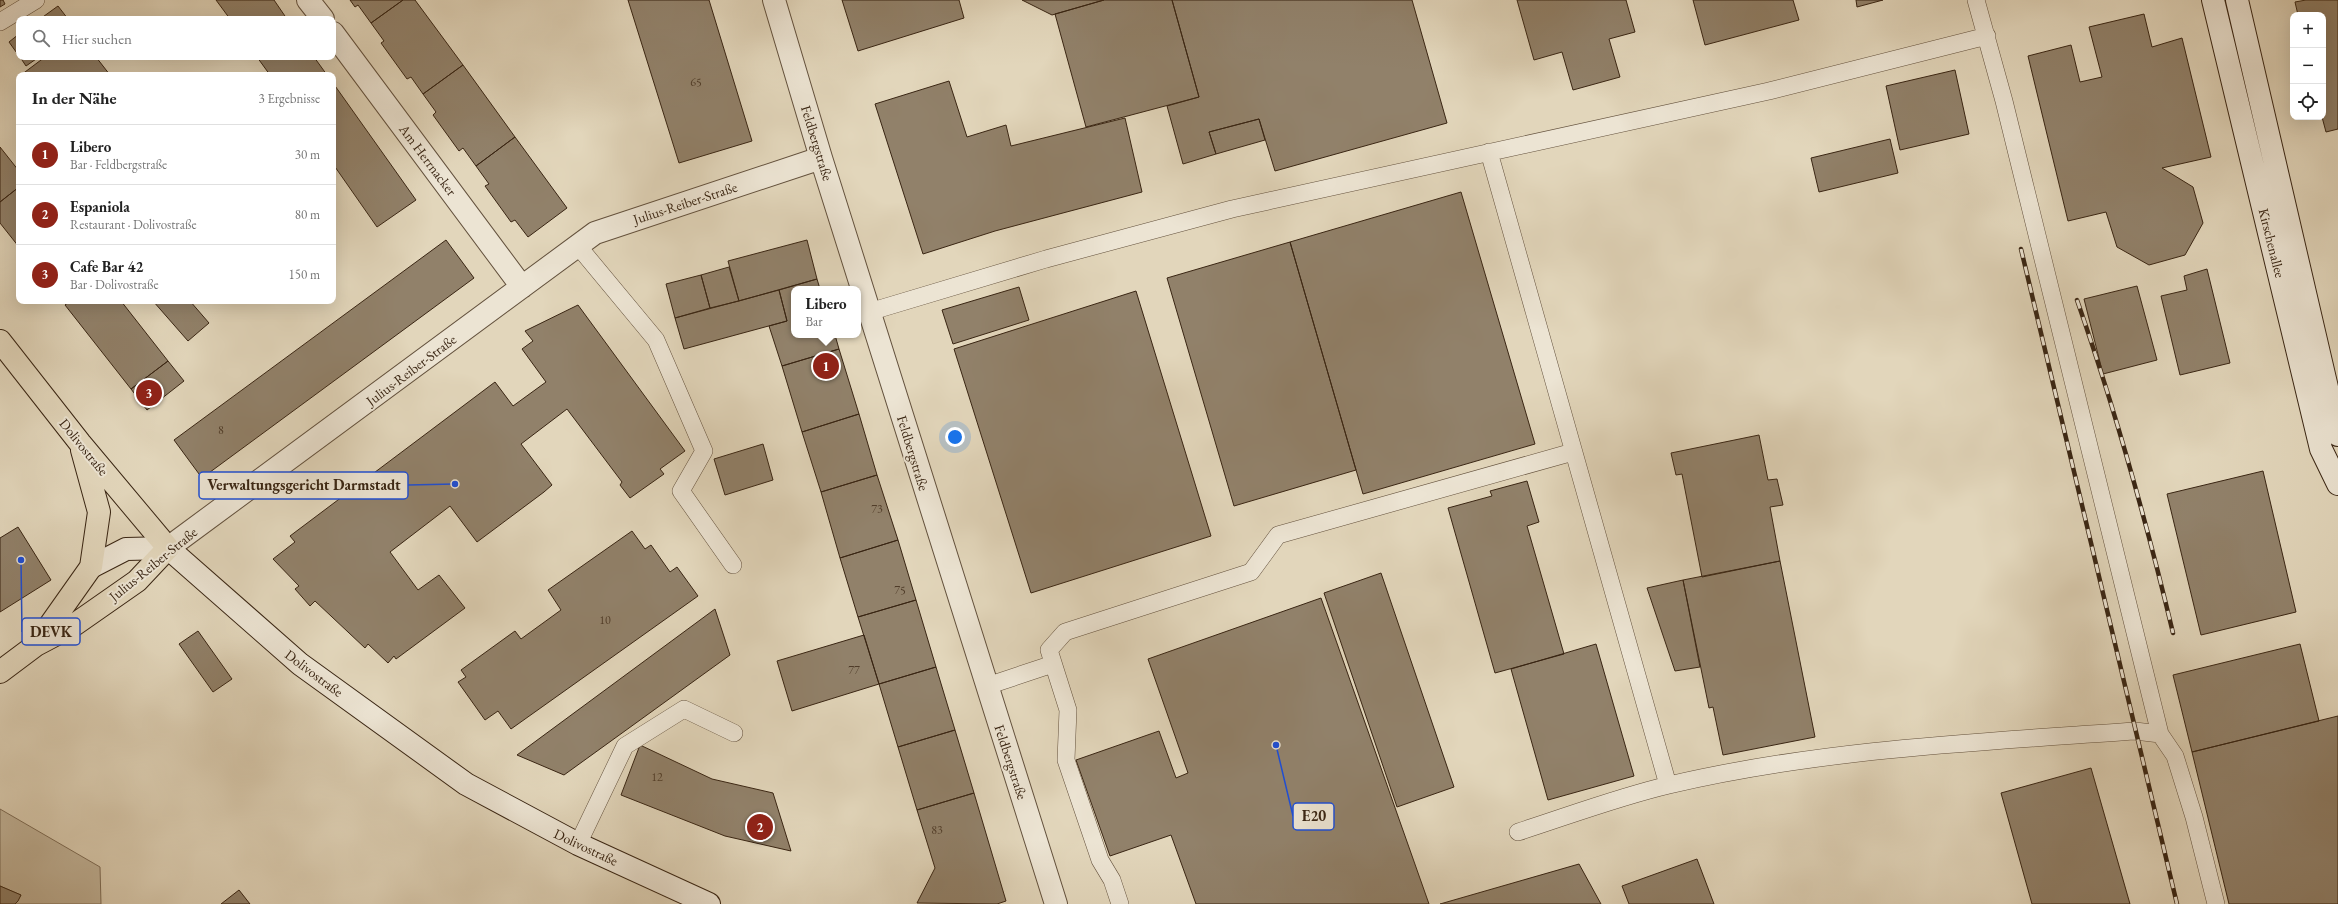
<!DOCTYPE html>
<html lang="de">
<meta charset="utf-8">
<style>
body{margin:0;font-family:"EB Garamond",serif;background:#f6f6f6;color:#222}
.controls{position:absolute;right:12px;top:12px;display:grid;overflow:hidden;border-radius:8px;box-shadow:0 4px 16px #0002}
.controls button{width:36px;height:36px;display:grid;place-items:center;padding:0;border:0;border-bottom:1px solid #e0e0e0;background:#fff;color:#222;font:20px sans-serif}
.you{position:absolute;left:955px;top:437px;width:14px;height:14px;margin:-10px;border:3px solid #fff;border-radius:50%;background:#1a73e8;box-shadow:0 0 0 6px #1a73e833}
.badge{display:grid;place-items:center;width:26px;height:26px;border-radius:50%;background:#8f2418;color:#fff;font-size:13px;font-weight:700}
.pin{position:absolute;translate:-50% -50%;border:2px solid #fff;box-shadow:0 1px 4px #0006}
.popup{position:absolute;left:791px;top:286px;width:70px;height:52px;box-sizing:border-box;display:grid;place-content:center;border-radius:8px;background:#fff;filter:drop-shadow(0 1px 3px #0005);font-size:13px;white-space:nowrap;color:#767676}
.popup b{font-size:15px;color:#222}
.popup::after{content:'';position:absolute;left:50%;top:100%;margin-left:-8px;border:8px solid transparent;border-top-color:#fff}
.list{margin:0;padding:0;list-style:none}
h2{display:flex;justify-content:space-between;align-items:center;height:52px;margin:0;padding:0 16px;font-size:17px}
h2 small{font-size:13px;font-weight:400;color:#767676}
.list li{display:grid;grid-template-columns:26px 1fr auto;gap:12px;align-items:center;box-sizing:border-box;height:60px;padding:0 16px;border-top:1px solid #e0e0e0}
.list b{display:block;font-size:15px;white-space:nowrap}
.list p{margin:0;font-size:13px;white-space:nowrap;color:#767676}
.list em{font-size:13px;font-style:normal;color:#767676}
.icon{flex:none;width:22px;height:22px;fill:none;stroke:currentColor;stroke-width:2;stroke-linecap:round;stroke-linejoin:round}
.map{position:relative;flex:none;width:2338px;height:904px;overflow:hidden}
.search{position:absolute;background:#fff;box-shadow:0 4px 16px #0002;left:16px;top:16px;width:320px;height:44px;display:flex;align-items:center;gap:10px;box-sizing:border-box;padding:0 14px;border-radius:8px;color:#767676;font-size:15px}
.panel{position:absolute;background:#fff;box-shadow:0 4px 16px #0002;left:16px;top:72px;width:320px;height:232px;border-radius:8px}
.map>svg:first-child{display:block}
</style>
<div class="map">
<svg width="2338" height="904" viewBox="0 0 2338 904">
<rect width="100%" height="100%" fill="#e2d6bb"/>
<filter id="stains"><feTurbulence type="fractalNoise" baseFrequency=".005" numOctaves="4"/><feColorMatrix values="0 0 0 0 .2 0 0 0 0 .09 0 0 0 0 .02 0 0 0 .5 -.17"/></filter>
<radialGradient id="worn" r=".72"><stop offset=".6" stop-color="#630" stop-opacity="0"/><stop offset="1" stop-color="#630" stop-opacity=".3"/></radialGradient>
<path fill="#c5b89e" stroke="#7f6e58" d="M0,809L100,867L101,904H15L21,895L0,886Z"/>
<path fill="#91816a" stroke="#392513" d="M0,0H3L5,4L0,7Z
M216,0H274L287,19H230Z
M350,0H403L371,23L358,5L355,7Z
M403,0H415L463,65L423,94L411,77L407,79L381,43L384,41L371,23Z
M628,0H709L752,141L679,163Z
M842,0H959L964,18L858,51Z
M1022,0H1104L1052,15Z
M1104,0H1172L1199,97L1086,127L1055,14Z
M1172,0H1412L1447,123L1275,171L1259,119L1209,132L1216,154L1183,164L1167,106L1199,97Z
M1517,0H1626L1635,32L1609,39L1620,77L1573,90L1562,52L1534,60Z
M1693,0H1793L1799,20L1705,45Z
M1856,0H1883L1857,7Z
M2306,0H2338V129L2326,132L2322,117L2323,15H2298L2295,2Z
M58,6L68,19H40Z
M2144,14L2152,47L2182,38L2211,157L2162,168L2193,187L2203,223L2185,255L2149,265L2117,247L2106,212L2068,221L2028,56L2071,45L2080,82L2102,77L2089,27Z
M19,34V56L9,42Z
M20,57H39L26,66Z
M45,57H96L110,75H21Z
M257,57H314L327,75H270Z
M463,65L515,137L476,166L463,148L459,151L433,115L436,112L423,94Z
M1955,70L1969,134L1900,150L1886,86Z
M949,81L967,137L1006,125L1011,146L1125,118L1142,192L995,231L923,254L875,104Z
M333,83L416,200L377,227L333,164Z
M1259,119L1265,140L1216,154L1209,132Z
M515,137L567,208L528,237L515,220L511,222L485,186L489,184L476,166Z
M1890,139L1898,173L1819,192L1811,158Z
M0,147L19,171V187L0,202Z
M19,187V247L0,223V202Z
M1461,192L1535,444L1363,494L1290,242Z
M446,240L474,278L202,478L174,440Z
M807,240L817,279L739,301L728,261Z
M1290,242L1356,470L1234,506L1167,278Z
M729,267L739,301L710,308L701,275Z
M2207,269L2230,363L2180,375L2161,296L2187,290L2184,276Z
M701,275L710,308L675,318L666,284Z
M817,279L820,289H794V335H835L839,349L782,366L769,326L787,321L779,290Z
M2137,286L2157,360L2103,374L2084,299Z
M1019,287L1029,320L953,344L942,310Z
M779,290L787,321L684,349L675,318Z
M1136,291L1211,536L1031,593L954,349Z
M70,301H121L168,361L131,389L65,305Z
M153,301H190L209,323L188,341Z
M578,305L685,451L660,469L664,474L630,498L620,485L622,482L567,409L521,444L552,485L544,492L477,542L450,506L390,552L418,590L439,575L465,608L396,659L394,656L388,663L368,644L365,648L315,601L310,606L295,589L299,586L273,559L295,542L290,536L495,382L513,406L546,382L522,349L533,341L525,331Z
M839,349L859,414L802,432L782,366Z
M168,361L184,381L147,410L131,389Z
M859,414L877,475L821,492L802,432Z
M1759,435L1768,480L1777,479L1783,505L1770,507L1780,561L1702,577L1682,474L1676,475L1671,453Z
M763,444L773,480L725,495L714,459Z
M2263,471L2296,612L2201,635L2167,494Z
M877,475L898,540L840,558L821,492Z
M1527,481L1539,522L1527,526L1564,654L1495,673L1448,508L1492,496L1490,491Z
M18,527L51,580L0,612V538Z
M632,531L645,549L651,545L670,572L677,567L698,596L511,729L498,711L485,720L458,682L466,677L461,670L515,631L521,639L561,610L548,590Z
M898,540L916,600L858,617L840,558Z
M1780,561L1815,737L1723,755L1713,707L1709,708L1683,580Z
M1381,573L1454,787L1397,807L1324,593Z
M1683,580L1700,667L1675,671L1647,588Z
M1321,598L1429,904H1196L1171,835L1110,856L1076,760L1159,731L1176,778L1188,773L1148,659Z
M916,600L936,667L879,684L858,617Z
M715,609L730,655L564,775L517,755Z
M198,631L232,679L213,692L179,644Z
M864,635L879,684L792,711L777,661Z
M1596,644L1634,776L1548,800L1511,669Z
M2300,644L2319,721L2192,752L2173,675Z
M936,667L955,730L898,747L879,684Z
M2338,716V904H2229L2192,752Z
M955,730L974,793L917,810L898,747Z
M640,745L712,779L773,793L791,851L725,836L621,795Z
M2091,768L2130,904H2032L2001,793Z
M974,793L1006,901L997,904L917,903L935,868L917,810Z
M1697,859L1714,904H1629L1622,886Z
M1579,864L1601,904H1440Z
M0,886L21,895L18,901L15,904H0Z
M239,890L250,904H221Z"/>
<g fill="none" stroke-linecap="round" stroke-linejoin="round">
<g stroke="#63513d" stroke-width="18">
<path id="lane" d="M1976,0L2004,101L2160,734
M0,22L36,0
M1489,152L1668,785
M578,246L656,340L704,451L681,491L733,565
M869,312L1046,259L1232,209L1769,91L1987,36
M987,686L1053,664
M1518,832C1568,816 1618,797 1669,785C1822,749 1980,742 2135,731L2160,734L2175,756L2194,817L2216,904
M578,844L625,746L684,709L734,733
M1120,904L1112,880L1100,860L1066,760L1068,710L1049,650L1065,632L1251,572L1278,535L1573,452"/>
</g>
<g stroke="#63513d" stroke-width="24">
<path id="street" d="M308,0L323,19
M774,0L821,158L1056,904
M333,33L522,287
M168,548L595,233L821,158"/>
</g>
<g stroke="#392513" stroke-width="24">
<path id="secondary" d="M2213,0L2321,449L2338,484
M2237,0L2338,435
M91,567L126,549L168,548L300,664L466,784L578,844L709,904"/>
</g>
<g stroke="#392513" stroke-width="24">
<path id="primary" d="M0,341L80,443L168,548L137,581L74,625L36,645L0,672
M38,642L91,567L99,512L82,450"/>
</g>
<use href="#lane" stroke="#ece4d3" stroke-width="17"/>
<use href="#street" stroke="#ece4d3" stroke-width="22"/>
<use href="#secondary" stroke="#ece4d3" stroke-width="22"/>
<use href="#primary" stroke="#e2d6bb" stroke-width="22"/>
<g stroke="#392513" stroke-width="4.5">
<path id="rail" d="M2021,249L2177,904
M2077,300C2115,409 2146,520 2173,633"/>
</g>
<use href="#rail" stroke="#ece4d3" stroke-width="3" stroke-dasharray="9" stroke-linecap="butt"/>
</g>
<g text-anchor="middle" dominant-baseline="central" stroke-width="4" stroke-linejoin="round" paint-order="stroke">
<g font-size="12" fill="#4f3c29">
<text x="696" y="82">65</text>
<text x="221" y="430">8</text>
<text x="877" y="509">73</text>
<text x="900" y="590">75</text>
<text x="605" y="620">10</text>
<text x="854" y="670">77</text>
<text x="657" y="777">12</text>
<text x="937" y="830">83</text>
</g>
<g font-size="14" fill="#392513" stroke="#ece4d3">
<text transform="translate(817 143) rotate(73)">Feldbergstraße</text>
<text transform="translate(428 160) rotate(53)">Am Herrnacker</text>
<text transform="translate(685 203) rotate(-18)">Julius-Reiber-Straße</text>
<text transform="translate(2272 243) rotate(76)">Kirschenallee</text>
<text transform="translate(411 370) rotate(-37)">Julius-Reiber-Straße</text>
<text transform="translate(84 447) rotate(51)">Dolivostraße</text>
<text transform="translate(913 453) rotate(73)">Feldbergstraße</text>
<text transform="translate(153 564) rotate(-39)">Julius-Reiber-Straße</text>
<text transform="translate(314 673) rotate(37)">Dolivostraße</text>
<text transform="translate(1011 762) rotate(72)">Feldbergstraße</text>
<text transform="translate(586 847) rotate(25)">Dolivostraße</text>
</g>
</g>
<path fill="none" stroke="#1d4ed8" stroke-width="1.5" d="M455 484L408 485M21 560L22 632M1276 745L1293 816"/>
<g fill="#1d4ed8" stroke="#ece4d3" stroke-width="1.5">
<circle cx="455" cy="484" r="4"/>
<circle cx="21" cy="560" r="4"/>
<circle cx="1276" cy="745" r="4"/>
</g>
<g fill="#ece4d3" stroke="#1d4ed8" stroke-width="1.5">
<rect x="199" y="472" width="209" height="27" rx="4"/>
<rect x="22" y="618" width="58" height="27" rx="4"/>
<rect x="1293" y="803" width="41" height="27" rx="4"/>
</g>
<g font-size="15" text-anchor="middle" font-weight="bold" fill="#392513">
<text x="304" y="490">Verwaltungsgericht Darmstadt</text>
<text x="51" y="637">DEVK</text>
<text x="1314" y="821">E20</text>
</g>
<rect width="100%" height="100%" filter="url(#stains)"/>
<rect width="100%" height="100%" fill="url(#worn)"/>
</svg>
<div class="controls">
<button>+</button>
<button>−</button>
<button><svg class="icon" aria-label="locate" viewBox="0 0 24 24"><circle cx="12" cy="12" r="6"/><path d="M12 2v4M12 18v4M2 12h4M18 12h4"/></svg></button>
</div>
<div class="you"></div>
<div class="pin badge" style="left:826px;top:366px">1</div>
<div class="popup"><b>Libero</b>Bar</div>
<div class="pin badge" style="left:760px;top:827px">2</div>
<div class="pin badge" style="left:149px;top:393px">3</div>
<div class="search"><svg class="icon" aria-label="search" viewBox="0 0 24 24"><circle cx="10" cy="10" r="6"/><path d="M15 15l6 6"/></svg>Hier suchen</div>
<section class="panel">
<h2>In der Nähe<small>3 Ergebnisse</small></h2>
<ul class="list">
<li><span class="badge">1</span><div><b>Libero</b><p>Bar · Feldbergstraße</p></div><em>30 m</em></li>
<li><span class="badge">2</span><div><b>Espaniola</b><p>Restaurant · Dolivostraße</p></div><em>80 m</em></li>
<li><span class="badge">3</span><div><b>Cafe Bar 42</b><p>Bar · Dolivostraße</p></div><em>150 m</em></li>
</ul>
</section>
</div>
